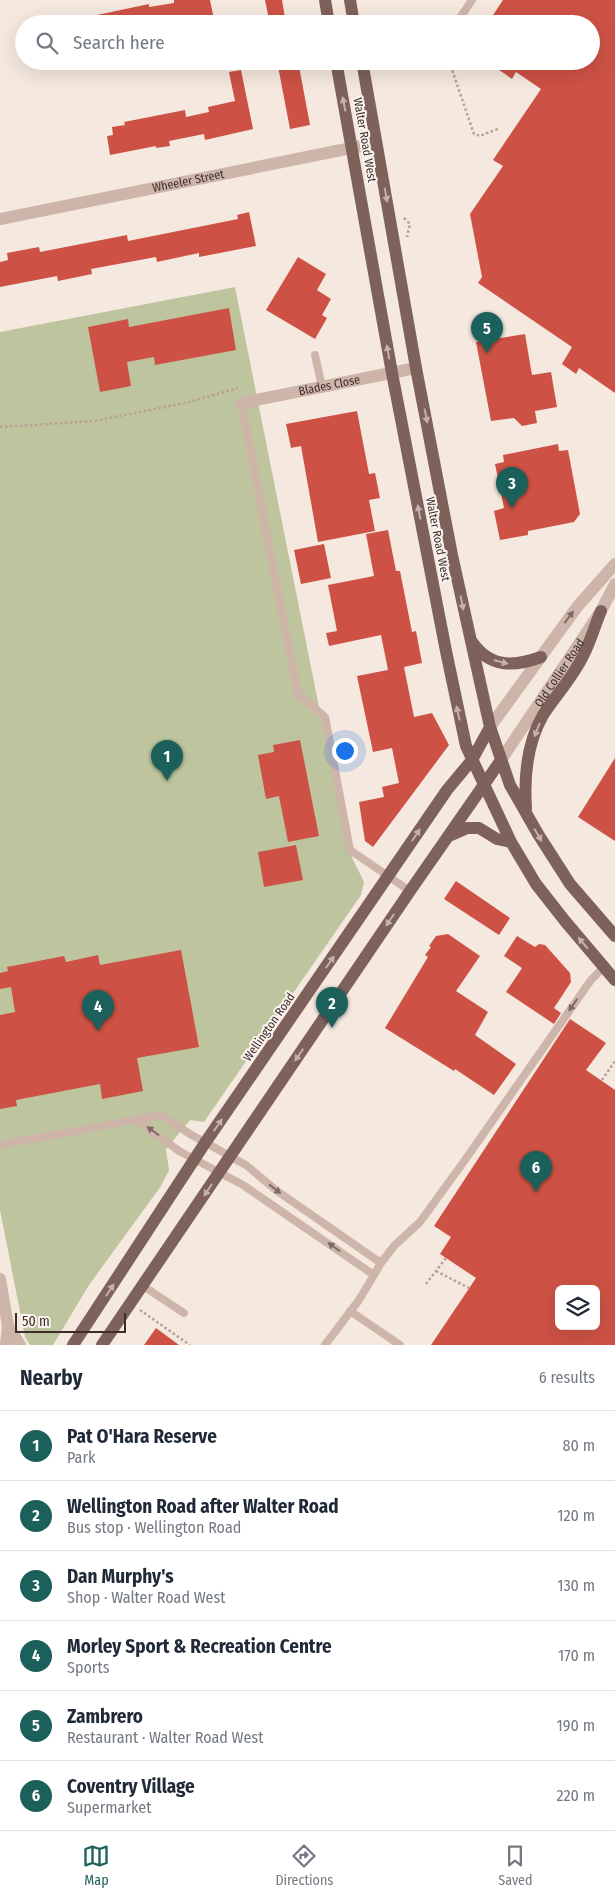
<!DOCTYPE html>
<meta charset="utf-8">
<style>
body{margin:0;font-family:"Fira Sans Condensed",sans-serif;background:#f2f2f3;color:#1f2937}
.controls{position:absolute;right:15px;bottom:15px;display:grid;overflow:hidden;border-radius:8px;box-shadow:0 5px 20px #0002}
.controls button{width:45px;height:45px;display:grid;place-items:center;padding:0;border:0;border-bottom:1px solid #e0e1e3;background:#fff;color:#1f2937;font:25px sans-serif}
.scale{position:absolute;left:15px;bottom:12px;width:111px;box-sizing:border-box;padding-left:5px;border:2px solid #3b2d2a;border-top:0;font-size:14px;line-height:18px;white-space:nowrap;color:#3b2d2a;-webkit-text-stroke:4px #fbf3ed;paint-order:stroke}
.you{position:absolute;left:344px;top:750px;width:18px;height:18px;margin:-12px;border:4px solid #fff;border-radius:50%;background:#1a73e8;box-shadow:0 0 0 8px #1a73e833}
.badge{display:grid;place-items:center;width:32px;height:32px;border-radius:50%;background:#1c605b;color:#fff;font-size:16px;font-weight:700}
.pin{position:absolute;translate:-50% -41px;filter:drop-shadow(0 1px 2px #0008)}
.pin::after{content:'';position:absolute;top:26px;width:18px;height:15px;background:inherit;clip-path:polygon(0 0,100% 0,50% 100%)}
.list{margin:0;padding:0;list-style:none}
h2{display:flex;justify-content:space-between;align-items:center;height:65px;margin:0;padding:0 20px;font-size:21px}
h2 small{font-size:16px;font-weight:400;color:#747a83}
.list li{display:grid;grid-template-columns:32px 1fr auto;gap:15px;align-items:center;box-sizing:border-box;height:70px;padding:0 20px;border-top:1px solid #e0e1e3}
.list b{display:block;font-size:19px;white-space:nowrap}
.list p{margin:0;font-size:16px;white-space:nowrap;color:#747a83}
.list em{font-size:16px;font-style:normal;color:#747a83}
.icon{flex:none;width:28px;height:28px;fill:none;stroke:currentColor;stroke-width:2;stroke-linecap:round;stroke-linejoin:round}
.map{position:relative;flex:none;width:615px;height:1345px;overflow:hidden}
.search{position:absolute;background:#fff;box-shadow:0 5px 20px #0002;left:15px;right:15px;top:15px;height:55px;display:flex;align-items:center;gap:12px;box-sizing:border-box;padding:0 18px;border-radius:28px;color:#747a83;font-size:19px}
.sheet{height:485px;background:#fff}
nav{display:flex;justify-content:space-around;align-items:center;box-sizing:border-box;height:70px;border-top:1px solid #e0e1e3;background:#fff;font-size:14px;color:#747a83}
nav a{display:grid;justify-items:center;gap:2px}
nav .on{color:#1c605b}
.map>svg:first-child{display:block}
</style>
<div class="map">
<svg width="615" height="1345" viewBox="0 0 615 1345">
<rect width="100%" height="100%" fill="#f5e8df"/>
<path fill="#bec59e" d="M235,287L347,847L364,882L361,895L204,1122L190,1120L166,1149L169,1170L161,1186L89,1285L53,1345H30L25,1337L0,1210V332Z"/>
<path fill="#cd5245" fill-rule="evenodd" d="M174,0H210L215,24H83V18L149,4V7L174,3Z
M265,0H282L286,24H270Z
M503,0H615V393L579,368L576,374L562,364L572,347L478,283L482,277L470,214L503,166L493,160L541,89L516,72L512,79L486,61H591V24H487Z
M277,61H298L310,125L290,129Z
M241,70L253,129L205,140L204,134L169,141L170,146L156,148V146L110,155L107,136L113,135L112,127L125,125L124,122L185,110L186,117L209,112L208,107L235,101L229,72Z
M249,212L256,246L199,257V253L157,262L156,257L91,269L92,274L58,281L57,276L0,287V262L8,260L7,253L39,247L40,252L127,235L128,241L238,219L237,215Z
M298,257L326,274L317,290L331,299L322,315L327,318L315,339L266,310Z
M229,308L236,350L155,365L154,357L127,362L131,386L100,392L88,327L128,319L129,327Z
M525,334L532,375L551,372L557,407L535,411L537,423L522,426L514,418L491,421L476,342Z
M357,411L369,474L375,473L380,498L369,500L375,531L318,542L301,446L291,448L286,424Z
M558,444L559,451L568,450L580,514L574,522L528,531V535L500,540L494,511L504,508L495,464L504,462L503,455Z
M388,530L396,571H400L412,632L416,631L422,663L404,667L414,717L432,713L449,745L373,847L365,841L359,802L384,797L382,787L399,783L392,748L373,752L357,676L388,670L381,635L329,646L326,633L337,631L328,585L374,576L366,534Z
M324,544L331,578L301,584L294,550Z
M300,740L319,836L288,842L279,796L266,799L258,755L274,752L273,745Z
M615,758V841L578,817Z
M296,845L303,880L264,887L258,852Z
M456,881L510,918L499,935L444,899Z
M448,934L480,956L456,991L488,1012L475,1035L516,1064L494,1095L455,1069L454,1071L385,1028L428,957L425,955L431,947L429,946L436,936Z
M517,936L535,947L539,944L545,945L570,973L571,982L554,1008L561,1013L554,1024L506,992L522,968L504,956Z
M181,950L199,1047L137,1058L143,1091L102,1099L100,1084L16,1100L17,1106L0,1109V1015L15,1012L11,987L0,989V973L8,971L7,967L64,956L66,962L98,955L100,965Z
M570,1019L606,1043L586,1070L615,1090V1345H431L476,1278L440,1254L451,1237L434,1226ZM559,1289H596V1326H559Z
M156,1328L179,1345H144Z"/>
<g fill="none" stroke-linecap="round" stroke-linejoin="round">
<path stroke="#ba9f94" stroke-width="2.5" stroke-dasharray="2.5 2.5" stroke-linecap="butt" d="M449,61L474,134L480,136L500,128
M404,218L410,224L407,237
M0,427L95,421L189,402L238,388
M602,1080L615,1061
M436,1271L469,1288
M426,1284L446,1258
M140,1310L190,1345"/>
<path stroke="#ceb5aa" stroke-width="8" d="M456,24L472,0
M315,355L322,387
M241,403L298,694L325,717L350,850L410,891
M137,1120L179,1151L243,1185L374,1275
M0,1145L161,1115L190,1134L246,1165L277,1191L381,1263
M143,1286L184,1313
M350,1311L400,1345
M325,1345L359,1300L381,1263L394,1246L420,1222L465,1160L591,980L603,968"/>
<g stroke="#ceb5aa" stroke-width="12">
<path id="s1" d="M0,219L376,143"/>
<path id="s2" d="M241,403L416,368"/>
<path d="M490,727L577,607L615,564"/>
<path id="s3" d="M501,760L601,611L615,584"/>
<path d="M0,1279L8,1326L6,1345"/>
<path d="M8,1326L20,1345"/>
</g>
<path stroke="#7e615a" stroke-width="12" d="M325,0L329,24
M350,0L354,24
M336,61L392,373L446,651L466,746L511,842L536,884L565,921L615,980
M362,61L416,368L452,555L490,727L510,785L538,834L570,884L615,936
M472,642C490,668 514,667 541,657
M526,809C524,779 527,743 543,715C556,695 574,676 584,654C591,640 595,625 601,611
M449,836L467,828H479L497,839L511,842
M73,1345L205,1143L447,790L472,760L490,727
M102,1345L410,891L501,760"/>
</g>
<defs><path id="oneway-solid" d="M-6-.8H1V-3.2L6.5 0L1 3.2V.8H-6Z" transform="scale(1.25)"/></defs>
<g fill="#c3b1ab">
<use href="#oneway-solid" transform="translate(344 104) rotate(-101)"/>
<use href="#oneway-solid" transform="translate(386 195) rotate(80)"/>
<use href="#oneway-solid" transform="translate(388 352) rotate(-100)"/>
<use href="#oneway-solid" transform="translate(426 416) rotate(79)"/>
<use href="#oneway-solid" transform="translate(419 512) rotate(-101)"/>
<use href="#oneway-solid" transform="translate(462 603) rotate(78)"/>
<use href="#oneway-solid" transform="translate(501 662) rotate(15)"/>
<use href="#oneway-solid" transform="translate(458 713) rotate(-102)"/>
<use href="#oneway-solid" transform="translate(537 730) rotate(112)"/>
<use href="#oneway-solid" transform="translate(416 835) rotate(-56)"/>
<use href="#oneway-solid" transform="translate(538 835) rotate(60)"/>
<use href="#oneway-solid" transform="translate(390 920) rotate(124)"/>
<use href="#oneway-solid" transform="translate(583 943) rotate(-130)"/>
<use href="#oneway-solid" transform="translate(330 962) rotate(-56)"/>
<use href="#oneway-solid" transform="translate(299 1055) rotate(124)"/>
<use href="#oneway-solid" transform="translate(218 1125) rotate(-55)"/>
<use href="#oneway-solid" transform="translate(208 1190) rotate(123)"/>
<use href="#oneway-solid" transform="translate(110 1290) rotate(-57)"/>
</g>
<g fill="#7d6a64">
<use href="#oneway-solid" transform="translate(569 617) rotate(-54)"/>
<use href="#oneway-solid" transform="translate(573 1005) rotate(125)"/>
<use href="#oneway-solid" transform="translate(153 1131) rotate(-144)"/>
<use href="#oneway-solid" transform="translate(275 1189) rotate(38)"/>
<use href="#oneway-solid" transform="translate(334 1247) rotate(-145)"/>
</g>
<g text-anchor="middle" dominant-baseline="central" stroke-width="4" stroke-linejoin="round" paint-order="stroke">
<g font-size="12" fill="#3b2d2a" stroke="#fbf3ed">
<text transform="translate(365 140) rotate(80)">Walter Road West</text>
<text stroke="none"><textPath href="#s1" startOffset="192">Wheeler Street</textPath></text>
<text stroke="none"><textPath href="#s2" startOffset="90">Blades Close</textPath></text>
<text transform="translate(438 539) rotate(79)">Walter Road West</text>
<text stroke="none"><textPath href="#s3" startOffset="105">Old Collier Road</textPath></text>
<text transform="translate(269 1027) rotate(-55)">Wellington Road</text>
</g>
</g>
</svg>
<div class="controls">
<button><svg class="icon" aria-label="layers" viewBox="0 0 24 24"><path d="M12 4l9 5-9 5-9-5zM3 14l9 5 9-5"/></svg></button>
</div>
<div class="scale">50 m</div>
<div class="you"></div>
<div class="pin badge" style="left:167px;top:781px">1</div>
<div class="pin badge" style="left:332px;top:1028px">2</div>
<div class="pin badge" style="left:512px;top:508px">3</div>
<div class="pin badge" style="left:98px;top:1031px">4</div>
<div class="pin badge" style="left:487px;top:353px">5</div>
<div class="pin badge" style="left:536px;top:1192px">6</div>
<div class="search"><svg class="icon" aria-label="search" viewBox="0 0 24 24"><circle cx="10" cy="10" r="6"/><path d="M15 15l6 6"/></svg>Search here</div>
</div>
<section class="sheet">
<h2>Nearby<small>6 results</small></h2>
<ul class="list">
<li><span class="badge">1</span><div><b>Pat O'Hara Reserve</b><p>Park</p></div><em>80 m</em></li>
<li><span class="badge">2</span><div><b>Wellington Road after Walter Road</b><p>Bus stop · Wellington Road</p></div><em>120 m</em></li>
<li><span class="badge">3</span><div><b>Dan Murphy's</b><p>Shop · Walter Road West</p></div><em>130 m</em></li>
<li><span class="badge">4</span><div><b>Morley Sport &amp; Recreation Centre</b><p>Sports</p></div><em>170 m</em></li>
<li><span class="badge">5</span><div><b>Zambrero</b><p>Restaurant · Walter Road West</p></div><em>190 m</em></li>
<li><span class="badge">6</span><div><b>Coventry Village</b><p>Supermarket</p></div><em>220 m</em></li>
</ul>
</section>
<nav>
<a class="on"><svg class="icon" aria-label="map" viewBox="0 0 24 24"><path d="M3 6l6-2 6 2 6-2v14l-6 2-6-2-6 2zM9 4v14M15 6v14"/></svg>Map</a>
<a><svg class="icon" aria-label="directions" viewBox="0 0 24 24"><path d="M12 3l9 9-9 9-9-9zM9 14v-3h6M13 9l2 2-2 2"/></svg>Directions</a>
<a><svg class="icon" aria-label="saved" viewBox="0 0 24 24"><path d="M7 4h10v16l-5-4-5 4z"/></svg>Saved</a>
</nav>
